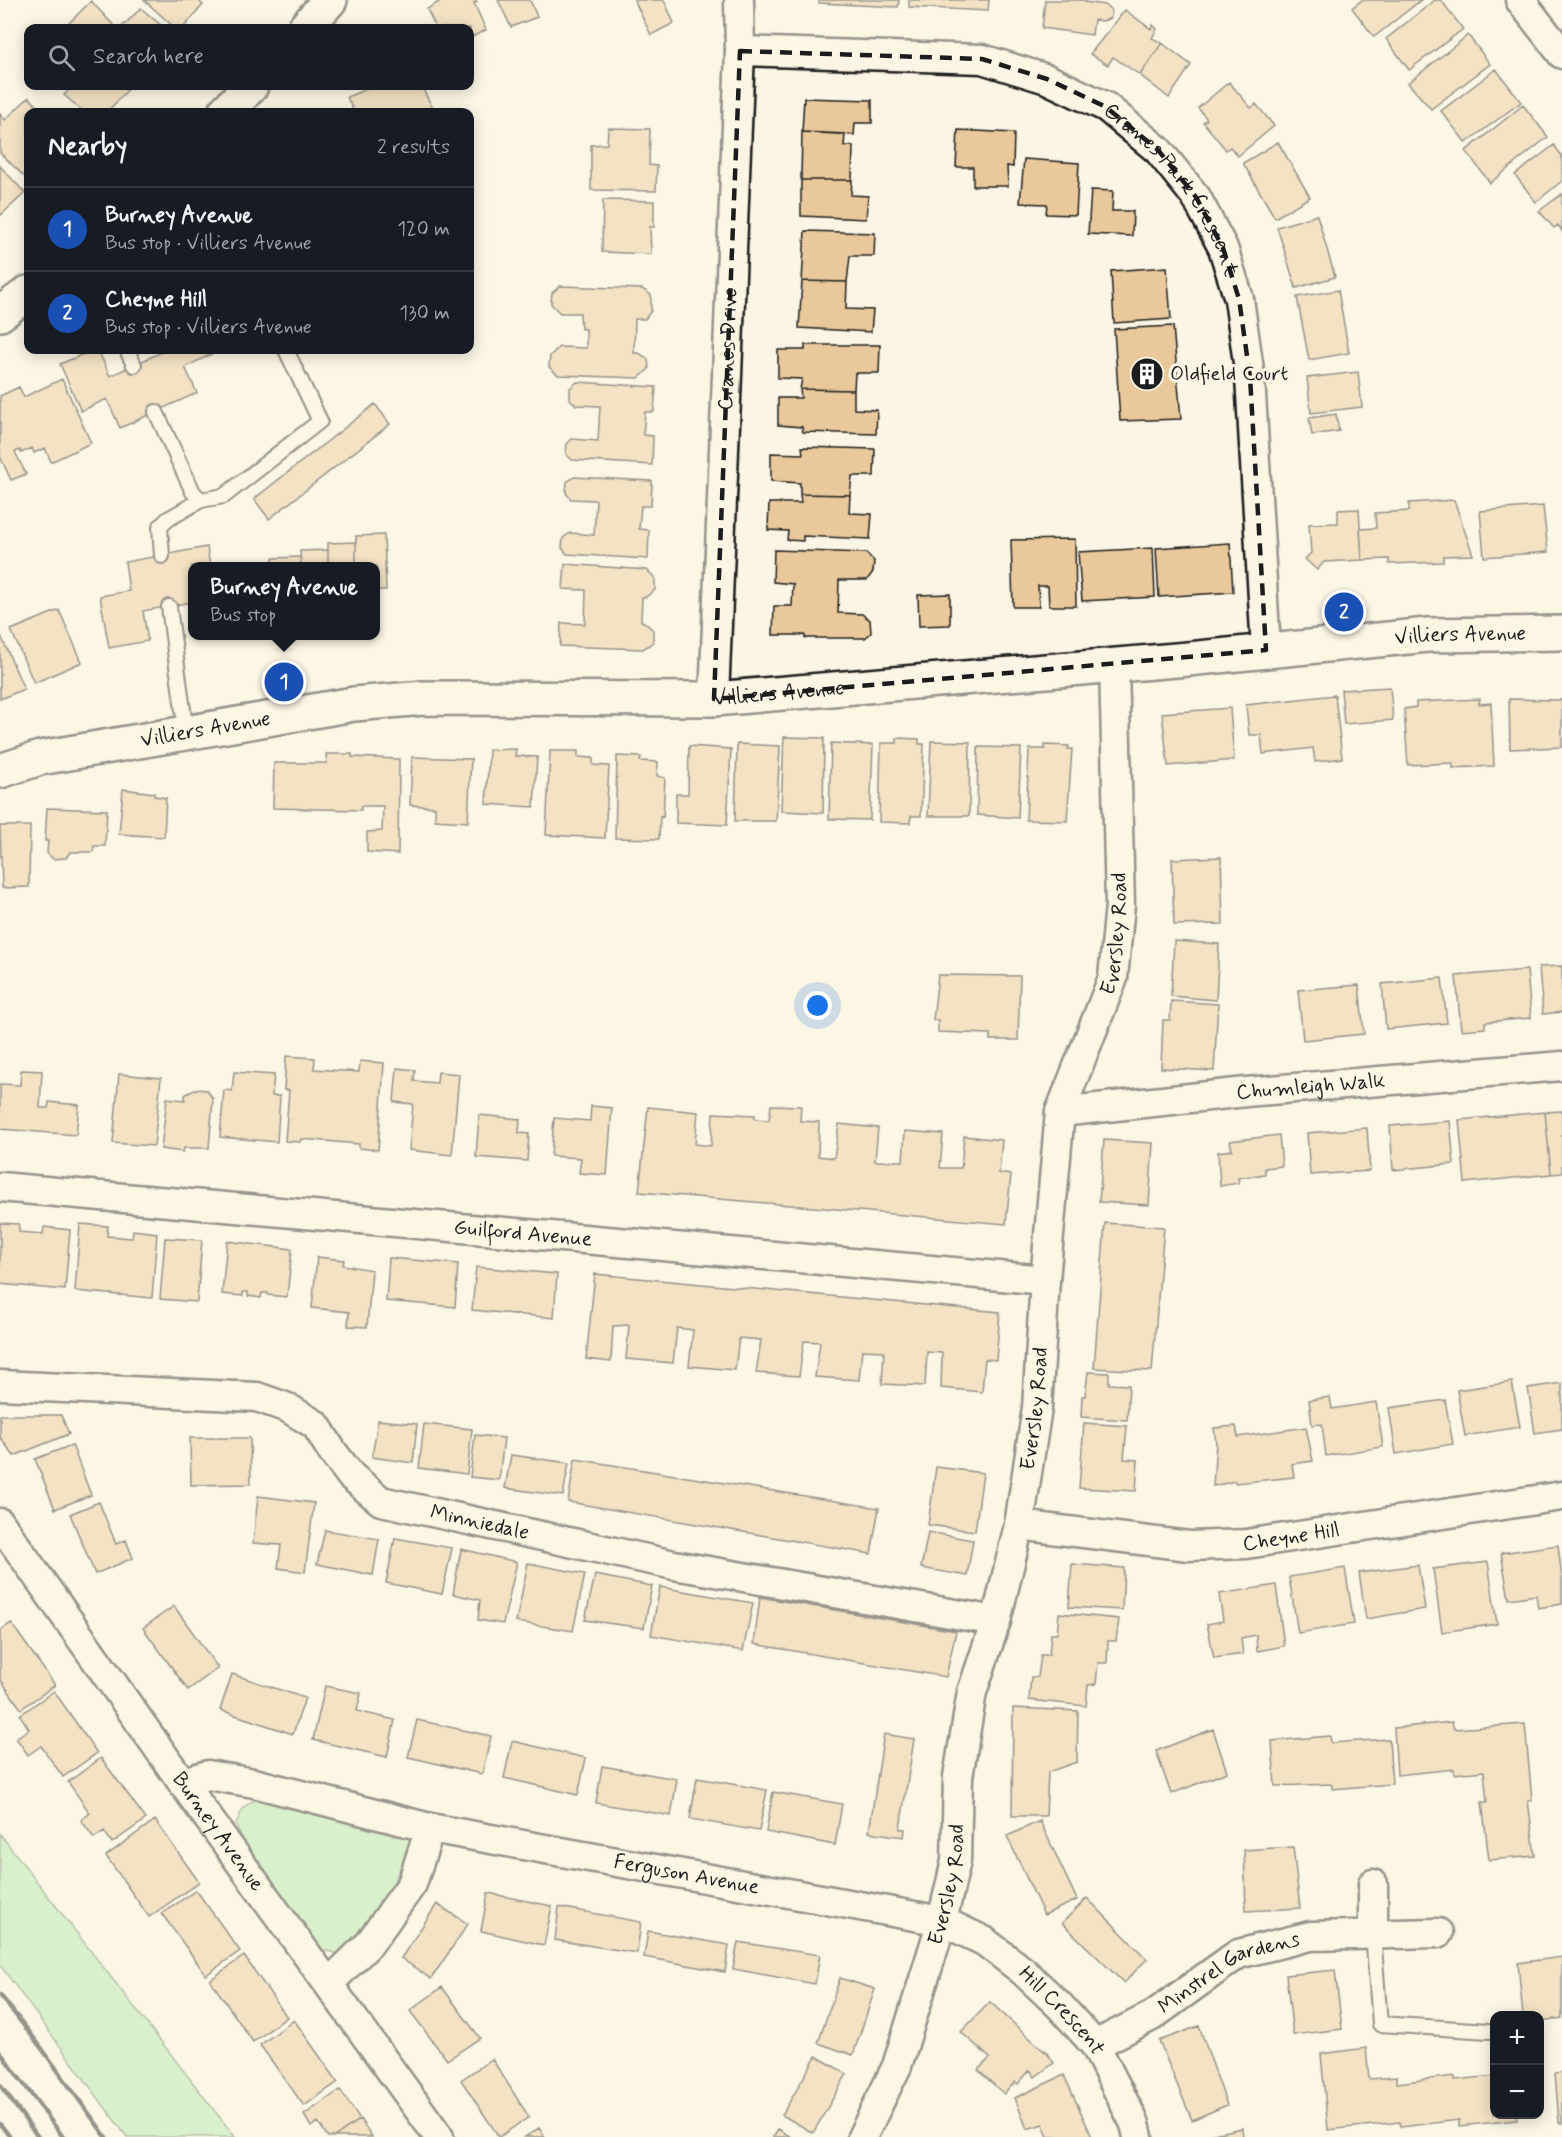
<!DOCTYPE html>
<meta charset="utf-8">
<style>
body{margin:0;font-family:Mynerve,sans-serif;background:#242831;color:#f1f3f6}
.controls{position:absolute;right:18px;bottom:18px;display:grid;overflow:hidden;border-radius:12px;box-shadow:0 3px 15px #0003}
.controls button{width:54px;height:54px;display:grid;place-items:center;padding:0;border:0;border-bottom:2px solid #363941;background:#171b24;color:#f1f3f6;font:30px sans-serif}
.you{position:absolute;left:818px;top:1006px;width:21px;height:21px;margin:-15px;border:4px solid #fff;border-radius:50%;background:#1a73e8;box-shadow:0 0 0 9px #1a73e833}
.badge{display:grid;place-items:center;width:39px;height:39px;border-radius:50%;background:#919294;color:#fff;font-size:20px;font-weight:700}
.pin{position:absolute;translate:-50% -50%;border:3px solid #fff;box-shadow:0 2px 6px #0006}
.popup{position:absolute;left:188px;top:562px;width:192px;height:78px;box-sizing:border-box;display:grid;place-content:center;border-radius:12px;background:#171b24;filter:drop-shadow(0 2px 4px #0005);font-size:20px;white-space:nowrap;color:#9ea1a6}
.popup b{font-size:22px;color:#f1f3f6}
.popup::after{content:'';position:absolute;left:50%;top:100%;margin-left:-12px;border:12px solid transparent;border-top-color:#171b24}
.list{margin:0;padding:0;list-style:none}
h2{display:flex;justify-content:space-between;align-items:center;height:78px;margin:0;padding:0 24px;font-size:26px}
h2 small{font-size:20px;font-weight:400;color:#9ea1a6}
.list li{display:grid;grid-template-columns:39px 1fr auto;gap:18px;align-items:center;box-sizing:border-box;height:84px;padding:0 24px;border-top:2px solid #363941}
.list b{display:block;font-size:22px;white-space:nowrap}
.list p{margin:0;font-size:20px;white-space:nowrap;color:#9ea1a6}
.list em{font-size:20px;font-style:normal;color:#9ea1a6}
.icon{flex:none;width:33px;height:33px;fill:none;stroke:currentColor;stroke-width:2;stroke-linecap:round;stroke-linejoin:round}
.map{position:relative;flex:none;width:1562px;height:2137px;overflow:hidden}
.search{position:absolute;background:#171b24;box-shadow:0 3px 15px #0003;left:24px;top:24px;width:450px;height:66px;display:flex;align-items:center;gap:15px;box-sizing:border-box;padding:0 21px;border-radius:12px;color:#9ea1a6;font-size:22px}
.panel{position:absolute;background:#171b24;box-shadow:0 3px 15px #0003;left:24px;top:108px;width:450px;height:246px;border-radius:12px}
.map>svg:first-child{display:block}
</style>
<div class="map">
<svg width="1562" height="2137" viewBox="0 0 1562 2137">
<rect width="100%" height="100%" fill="#fcf5e5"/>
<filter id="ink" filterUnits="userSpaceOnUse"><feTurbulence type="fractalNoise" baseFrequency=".0167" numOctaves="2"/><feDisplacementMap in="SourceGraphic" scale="12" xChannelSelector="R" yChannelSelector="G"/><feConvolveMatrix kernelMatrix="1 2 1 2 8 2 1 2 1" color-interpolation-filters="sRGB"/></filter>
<g filter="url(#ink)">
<path fill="#afe9ae" stroke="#668265" stroke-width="1.5" d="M265,1796L409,1835L411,1845L388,1894L349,1944L339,1954L323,1950L244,1842L236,1825C242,1806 246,1803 265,1796Z
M0,1834L235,2137H127L0,1965Z"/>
<path fill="#e9c99b" stroke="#1c1c1c" stroke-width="1.5" d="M144,0H198L203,5L183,28H175Z
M438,0H476L477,2L474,3L486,30L470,38V28H436L427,9L439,2Z
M498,0H530L537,17L511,27Z
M634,0H664L674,23L651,35Z
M819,0H899L898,7L819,3Z
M909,0H989L988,11L909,7Z
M1045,0H1085V2L1105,5L1111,10V18L1103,21L1094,20L1092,35L1042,28Z
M1362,0H1421L1374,37L1352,8Z
M1435,0H1441L1463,29L1409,70L1386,39Z
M91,1L116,28H64Z
M141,8L164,28H121Z
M1125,10L1151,29L1153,25L1157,29L1152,38L1162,43L1140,75L1113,57L1108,65L1090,54Z
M1468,35L1490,64L1431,109L1408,83Z
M1162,43L1191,65L1169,98L1140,75Z
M1496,69L1521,102L1466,143L1441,111Z
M1229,82L1251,108L1256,104L1274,126L1238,156L1230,147L1226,150L1203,122L1207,119L1198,108Z
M73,86H131L107,112H84L64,95Z
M374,86H421L435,112H354L347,97Z
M29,97L43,112H28V180L0,153V114L5,120Z
M804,98L872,100V123H855L854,135L802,132Z
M1523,105L1548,137L1490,183L1466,151Z
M608,128L650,129L649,165L657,166L656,191L591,190V145L607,144Z
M958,130L1014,133L1013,167L1007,166L1008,186H973V167H956Z
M802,132L845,134L844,146H853L852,180H801Z
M1278,142L1310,197L1275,218L1243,163Z
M1554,145L1562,156V181L1536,202L1515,175Z
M1024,159L1079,163L1076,215L1046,214L1047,204L1020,203Z
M0,166L25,193L0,216Z
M801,180H852L851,195L868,196L866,219L801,216Z
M1091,190L1113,191L1112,211H1133L1132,236L1088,234Z
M1562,194V231L1558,225L1554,228L1539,211Z
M603,200L654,201V227H650L651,254L602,252Z
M1317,215L1335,277L1296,288L1277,227Z
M805,231L875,233L874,256H850L847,282L802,281Z
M1167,267L1171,319L1114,323L1111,271Z
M802,281L847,282L846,309L873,310L871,332L799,328Z
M560,286L642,289L651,295V311L645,319H635L634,353H639L648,359L649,369L639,378L558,375L549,367L550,356L559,347L586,348V329H581L580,313H560L551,304L552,293Z
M1338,290L1349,353L1309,360L1297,297Z
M1173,326L1181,419L1120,421L1114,329Z
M805,345H880L879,373H855L854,390L800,389L802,379L778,378V350H805Z
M93,350H98L110,376L166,350H210L212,354L185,367L197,393L120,428L107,399L81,411L60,364Z
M1358,372L1362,407L1311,413L1307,378Z
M62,379L91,443L51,462L45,448L34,453L32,448L21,453L20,450L15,452L26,474L11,480L0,456V396L19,387L24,397Z
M577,382L656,387L654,412H645L643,435L653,436L652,465L572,460L566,454L567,444L572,439L598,441L600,406L576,405L570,399V388Z
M800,389L854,390V409L877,410L876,434L803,432L802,427L778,425V398H801Z
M375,404L390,424L269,519L254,499Z
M1336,414L1339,431L1312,435L1309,418Z
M802,447L875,449L874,476H852L850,495L800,494V483L771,481V453L803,454Z
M574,477L652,481L651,506H641L639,529L649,530L648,559L567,554L562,548L563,538L570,533L594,535L596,500L571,499L566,493L567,482Z
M800,494L850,495L849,513L872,514L870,539L803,536V541L787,540L788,531L768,530L769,503H801Z
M1454,500L1473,555L1443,556V562L1389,564V559L1362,560L1360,529L1376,528L1375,513L1409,511V503Z
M1543,506L1548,552L1484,557L1480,511Z
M1359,509L1362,560L1324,562L1317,570L1305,559L1311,553L1309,524L1338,523V510Z
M384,535L386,590H376V566H356V536Z
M1075,539L1076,606H1049L1048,586H1038L1039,607H1013L1011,540Z
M356,542V566H328V543Z
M1230,543L1233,592L1159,597L1156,548Z
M207,547L210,566H192V602L143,611L148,641L109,648L100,596L129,591L125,562Z
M1153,548L1155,597L1082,601L1078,552Z
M328,550V566H301L300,551Z
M774,550L866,553L874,561L873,572L867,580H839L838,613L862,614L870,620L871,633L865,638H805V635H773L774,606H792L793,584L773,582Z
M300,557L301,566H273V558Z
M565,564L647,570L655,578V590L646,597H642L641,621L644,622L653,630V642L643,649L560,646L561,623L585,624L586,590L563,589Z
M950,594V625L919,626L918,595Z
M59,610L82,662L34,683L11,630Z
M1,636L24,689L0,699V637Z
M1390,687L1393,720L1344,724L1341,690Z
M1335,695L1342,758L1315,762L1313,748L1263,754L1261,735H1249L1246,705Z
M1480,699L1479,704L1491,703L1494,766L1453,768V763L1408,765L1404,709L1416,707V702Z
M1509,699L1562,700V747L1510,749Z
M1230,708L1234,760L1168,766L1162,713Z
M784,737L824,738L823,813L781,811Z
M897,738L919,739V744H924L921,816H911L910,823L879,822L881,743H897Z
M931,741L970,742L969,816H928Z
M831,743L873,745L870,820L829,819Z
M737,744L780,746L776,821H735Z
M1045,745L1069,746L1068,749H1072L1067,821L1026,820L1029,749H1045Z
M689,746L731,749L727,825L676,823V794H688Z
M978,747L1021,748L1018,818L977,815Z
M516,749L515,756L537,757L534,807L486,804L489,750Z
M550,751H578V757L593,758V765L609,766L605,838L546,835Z
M326,754H352V757L399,759L398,854L367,852V832L382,831L383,806H361V810L273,808L274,763H327Z
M617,756L641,757L640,761L658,762L657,776L665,778L663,817L660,816L659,839L615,838Z
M412,757L471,759L468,822L435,820V807L410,805Z
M123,789L154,793V796L166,798L164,837L119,834Z
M47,808L107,810L105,846H94L93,852H70L66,858L53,859L47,853L48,841H45Z
M0,826H30L29,887L2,888Z
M1221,857L1223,924L1174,925L1172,859Z
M1174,941L1219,944L1216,1000L1171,996Z
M1562,966V1012L1543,1014L1539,967Z
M1527,970L1531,1018L1485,1022V1028L1461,1030L1456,976Z
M938,975L1020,976L1018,1040H990V1034L938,1032V1020H933Z
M1442,978L1447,1023L1386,1029L1382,984Z
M1359,985L1364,1034L1303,1040L1298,990Z
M1171,1001L1218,1004L1214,1071L1161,1068L1163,1020H1170Z
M286,1056L315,1058L314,1069L359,1072L360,1061L384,1063L378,1150L359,1148V1144L301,1139L300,1142L285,1141L289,1090H284Z
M397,1068L415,1070L414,1081L437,1083L438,1072L459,1074L452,1155L409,1150L413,1104L394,1102Z
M21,1070L42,1071L40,1108H48L49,1102L79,1105L76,1135L0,1129V1084L20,1085Z
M234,1072L274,1075L272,1096H280L277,1142L220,1137L224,1090L232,1091Z
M119,1074L161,1078L154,1146L113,1143Z
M195,1089L207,1090L213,1099L209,1148H184L183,1152L161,1149L167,1098L185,1100V1095Z
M771,1105L801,1106L800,1121L819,1122L818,1156L834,1158L839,1124L878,1128L875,1161H903L905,1131L943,1134L940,1168H961L964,1136L1002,1140L999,1173L1011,1175L1006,1224L639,1192L648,1107L698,1112L695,1144L711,1146L713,1113L755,1115V1119L769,1120Z
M591,1106L612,1108L607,1175L579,1173L581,1158L551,1156L554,1118L590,1121Z
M1562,1111V1173L1551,1174L1545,1112Z
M1545,1112L1551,1174L1465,1183L1459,1120Z
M479,1115L520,1119L519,1133L529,1134L527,1161L476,1157Z
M1450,1121L1454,1164L1393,1170L1390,1126Z
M1367,1128L1370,1171L1310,1175L1307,1133Z
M1279,1135L1282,1166L1265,1168V1174L1238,1178L1239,1183L1220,1186L1218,1152L1232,1150L1230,1141Z
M1104,1140L1153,1143L1149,1205L1099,1202Z
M0,1223L19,1224V1232L43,1234L44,1227L70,1230L65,1290L0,1284Z
M1105,1223L1164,1227L1152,1371L1094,1368Z
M80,1224L108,1226L107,1236L132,1238L133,1230L157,1233L152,1298L75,1291Z
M165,1238L202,1240L197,1302L160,1299Z
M227,1241L292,1249L287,1297L268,1295V1293H262L261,1298L248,1296V1292H243V1296L222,1294Z
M317,1257L344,1260L343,1265L372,1270L367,1327L348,1326L349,1312L312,1308Z
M389,1258L458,1264L455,1307L386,1301Z
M476,1267L557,1274L554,1318L472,1310Z
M595,1274L1000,1312L996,1360L985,1359L982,1392L941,1388L942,1353L927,1352L925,1386L882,1384L884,1351L862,1350L859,1380L815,1377L820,1342L804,1341L799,1376L756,1373L761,1340L739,1338L735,1370L689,1366L693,1330L677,1328L673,1363L626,1359L629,1325L613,1326L611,1362L586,1359Z
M1088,1372L1109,1373V1384L1129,1385L1127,1420L1081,1417L1082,1396H1085Z
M1512,1382L1520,1427L1465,1436L1457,1390Z
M1562,1383V1429L1535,1433L1528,1388Z
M1330,1397L1332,1409L1376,1402L1383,1447L1326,1456L1322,1424L1312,1425L1309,1400Z
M1445,1400L1453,1444L1396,1454L1389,1408Z
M0,1415H61L69,1434L14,1456L0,1437Z
M378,1420L417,1424L413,1463L372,1457Z
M1084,1423L1127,1426L1124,1459L1138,1460L1136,1491L1079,1488Z
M424,1424L472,1429L467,1474L419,1468Z
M1236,1426L1238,1437L1306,1427L1313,1461L1292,1464L1294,1477L1235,1483V1481L1213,1486L1216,1443L1214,1428Z
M475,1435L504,1438L499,1480L470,1477Z
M190,1438H250L251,1484L191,1485Z
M72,1445L91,1495L55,1509L35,1459Z
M511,1455L569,1463L563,1496L505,1488Z
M575,1459L879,1508L871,1554L568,1502Z
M936,1467L983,1473L975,1531L928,1525Z
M258,1496L314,1503L305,1572L278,1568L281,1545L253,1543Z
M99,1502L116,1544L126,1540L133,1558L95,1574L70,1514Z
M325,1530L379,1539L373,1575L317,1564Z
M928,1532L973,1540L967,1576L921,1568Z
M395,1538L452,1548L442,1594L386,1583Z
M1558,1545L1562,1579V1604L1538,1608L1536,1595L1509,1599L1501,1553Z
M461,1549L517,1562L503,1624L478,1620L480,1600L453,1594Z
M1488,1562L1497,1624L1442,1632L1433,1569Z
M528,1563L585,1574L573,1631L516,1622Z
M1072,1564L1124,1568L1122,1610L1069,1607Z
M1418,1565L1425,1609L1366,1619L1359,1573Z
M1345,1568L1354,1624L1298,1633L1289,1577Z
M595,1575L652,1586L644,1628L585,1620Z
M1276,1585L1284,1646L1257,1651L1256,1635L1241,1638L1243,1654L1214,1658L1207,1624L1223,1621L1219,1594Z
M660,1587L753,1603L743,1651L651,1635Z
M760,1597L956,1631L946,1677L754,1644Z
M174,1606L218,1668L188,1690L143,1628Z
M1059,1613L1119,1619L1116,1641H1108L1107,1663H1098L1096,1684L1088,1685L1086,1706L1029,1700L1031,1677H1038L1041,1655H1049L1051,1634H1057Z
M11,1623L55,1685L21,1709L0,1679V1631Z
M232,1674L305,1698L293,1734L220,1710Z
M325,1686L361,1693L357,1711L395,1720L387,1757L313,1740Z
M54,1691L97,1753L63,1777L41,1746L28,1755L16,1738L29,1729L20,1715Z
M1013,1708L1078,1711L1077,1762L1048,1772L1046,1816H1012Z
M417,1720L491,1736L482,1774L408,1757Z
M1452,1722L1454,1729L1525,1724L1532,1800H1528L1535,1856L1489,1860L1482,1802H1487L1484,1771L1454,1774V1769L1397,1775L1394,1728Z
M1213,1729L1227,1772L1171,1794L1156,1751Z
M884,1734L914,1739L900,1829H905L904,1837L869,1832Z
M1330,1736L1331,1743L1389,1739L1392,1784L1332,1789V1784L1275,1786L1272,1741Z
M512,1741L586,1758L578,1795L504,1778Z
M101,1758L146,1819L112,1843L104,1831L94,1838L81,1820L90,1813L68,1782Z
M602,1766L677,1779L671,1816L596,1803Z
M697,1778L767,1790L759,1831L690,1819Z
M773,1792L842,1804L835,1845L766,1832Z
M155,1820L199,1882L149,1917L106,1856Z
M1040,1821L1077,1900L1044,1915L1007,1836Z
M1293,1847L1300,1908L1246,1911L1244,1850Z
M196,1890L240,1951L206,1975L162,1914Z
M488,1893L552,1906L544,1945L481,1931Z
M1087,1898L1147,1959L1124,1983L1062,1923Z
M437,1904L468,1924L431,1979L401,1958Z
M559,1907L641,1922L637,1953L555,1940Z
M648,1931L729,1945L725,1972L644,1957Z
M738,1942L820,1955L815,1984L733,1969Z
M244,1956L287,2017L253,2042L210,1980Z
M1562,1957V2018L1540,2021V2016H1523L1518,1963Z
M1335,1970L1342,2029L1293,2035L1286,1975Z
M840,1978L875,1989L853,2055L818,2043Z
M442,1987L480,2038L447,2060L410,2011Z
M990,2002L1044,2051L1045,2050L1054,2063L1035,2077L1030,2070L1018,2084L1015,2082L1004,2094L978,2070L990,2058L961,2032Z
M294,2020L338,2082L304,2106L260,2045Z
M1199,2026L1227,2105L1192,2120L1159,2041Z
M1366,2048L1369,2079L1397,2077V2083L1455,2076V2080L1494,2076V2114H1516L1517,2120L1459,2126V2120L1401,2127L1400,2122L1328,2130L1321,2054Z
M816,2056L847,2074L813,2133L782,2115Z
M492,2059L529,2117L499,2137L461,2080Z
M1562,2072V2123H1559L1555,2073Z
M1064,2075L1092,2137H1048L1043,2124L1027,2129L1015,2098Z
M340,2090L360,2119L334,2137H328L318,2122L311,2127L304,2115Z
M360,2119L372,2137H334Z
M539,2128L545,2137H525Z
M1242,2128L1243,2137H1199Z
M778,2129L791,2137H773Z"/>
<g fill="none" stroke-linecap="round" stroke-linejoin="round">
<g stroke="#1c1c1c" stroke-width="18">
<path id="lane" d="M127,350L134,365
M156,412L193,492L201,500L224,496L320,421L286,350
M162,556L160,527L168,519L201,500
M169,607L186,732
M1373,1933L1380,2024L1489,2031"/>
</g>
<g stroke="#1c1c1c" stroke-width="33">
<g id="street">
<path d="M1520,0L1562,54"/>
<path id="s1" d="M740,51L982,59L1047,79L1106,107L1158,150L1196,197L1223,248L1239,299L1250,377L1266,650"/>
<path id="s2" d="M714,699L740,51L739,0"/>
<path id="s3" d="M1060,1112L1246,1092L1562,1066"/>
<path id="s4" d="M0,1187L1045,1280"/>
<path id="s5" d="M0,1385L257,1397L288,1408L316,1425L332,1451L351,1476L381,1501L674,1565L996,1621"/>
<path id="s6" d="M0,1523L182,1782L439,2137"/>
<path id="s7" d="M1019,1525L1189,1546L1246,1544L1562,1496"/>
<path id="s8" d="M182,1782L208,1775L254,1783L430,1828L942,1921L984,1941L1023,1971L1060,2006L1095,2045L1135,2124L1138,2137"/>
<path d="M1373,1884V1933"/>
<path d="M329,1983L369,1944L412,1884L430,1828"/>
<path id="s9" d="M1095,2045L1152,2016L1238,1954L1310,1936L1438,1933"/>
<path id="s10" d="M862,2137L897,2066L942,1921L956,1861L958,1777L972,1692L996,1621L1019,1525L1037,1408L1045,1280L1060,1112L1113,978L1120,905L1114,665"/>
</g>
</g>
<g stroke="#1c1c1c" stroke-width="38">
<g id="secondary">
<path d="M305,28L330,0"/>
<path d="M225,112L251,86"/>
<path d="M0,314L28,293"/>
<path id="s11" d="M0,771L40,758L354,704L424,698L714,699L1188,659L1428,635L1562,633"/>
</g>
</g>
<use href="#lane" stroke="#fcf5e5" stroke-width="14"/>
<use href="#street" stroke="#fcf5e5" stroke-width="28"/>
<use href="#secondary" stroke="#fcf5e5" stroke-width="33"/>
<path stroke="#1c1c1c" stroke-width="4.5" d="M0,1995L40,2046L106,2137
M0,2052L63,2137
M0,2085L38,2137
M0,2124L10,2137"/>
</g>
</g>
<path d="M0 0H1562V2137H0ZM740,51L982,59L1047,79L1106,107L1158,150L1196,197L1223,248L1239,299L1250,377L1266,650L714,699Z" fill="#fcf5e5" fill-opacity=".55" fill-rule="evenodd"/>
<path fill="none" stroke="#1c1c1c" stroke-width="4.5" stroke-dasharray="12 8" stroke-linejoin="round" d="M740,51L982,59L1047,79L1106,107L1158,150L1196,197L1223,248L1239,299L1250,377L1266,650L714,699Z"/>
<defs>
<g id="building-disc" transform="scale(1.725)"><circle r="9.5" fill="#1c1c1c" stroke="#fcf5e5"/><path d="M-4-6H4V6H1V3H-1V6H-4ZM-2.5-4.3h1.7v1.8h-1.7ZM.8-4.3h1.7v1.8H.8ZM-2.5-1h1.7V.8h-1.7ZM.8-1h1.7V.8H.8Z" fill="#fff"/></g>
</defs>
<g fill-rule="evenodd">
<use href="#building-disc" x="1147" y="374"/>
</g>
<g text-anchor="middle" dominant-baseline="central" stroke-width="6" stroke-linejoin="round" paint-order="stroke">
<g font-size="21" fill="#1c1c1c" stroke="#fcf5e5">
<text stroke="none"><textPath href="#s1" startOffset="483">Cranes Park Crescent</textPath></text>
<text stroke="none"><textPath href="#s2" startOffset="350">Cranes Drive</textPath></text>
<text stroke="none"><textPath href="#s11" startOffset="1470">Villiers Avenue</textPath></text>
<text stroke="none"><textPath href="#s11" startOffset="786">Villiers Avenue</textPath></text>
<text stroke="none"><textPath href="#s11" startOffset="210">Villiers Avenue</textPath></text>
<text stroke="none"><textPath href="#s10" startOffset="1240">Eversley Road</textPath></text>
<text stroke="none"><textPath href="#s3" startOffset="252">Chumleigh Walk</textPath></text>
<text stroke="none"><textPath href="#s4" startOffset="525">Guilford Avenue</textPath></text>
<text stroke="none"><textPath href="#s10" startOffset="754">Eversley Road</textPath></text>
<text stroke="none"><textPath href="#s5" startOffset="525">Minniedale</textPath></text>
<text stroke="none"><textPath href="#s7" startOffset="274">Cheyne Hill</textPath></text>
<text stroke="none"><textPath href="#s6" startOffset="378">Burney Avenue</textPath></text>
<text stroke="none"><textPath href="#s8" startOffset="516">Ferguson Avenue</textPath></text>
<text stroke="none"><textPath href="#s10" startOffset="268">Eversley Road</textPath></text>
<text stroke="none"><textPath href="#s9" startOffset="154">Minstrel Gardens</textPath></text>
<text stroke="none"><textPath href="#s8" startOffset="927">Hill Crescent</textPath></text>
</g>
<g font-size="21" fill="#1c1c1c" stroke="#fcf5e5" text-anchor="start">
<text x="1170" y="374">Oldfield Court</text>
</g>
</g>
</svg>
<div class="controls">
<button>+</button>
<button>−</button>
</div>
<div class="you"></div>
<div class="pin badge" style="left:284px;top:682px;background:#1a4fb4">1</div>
<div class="popup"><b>Burney Avenue</b>Bus stop</div>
<div class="pin badge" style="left:1344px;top:612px;background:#1a4fb4">2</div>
<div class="search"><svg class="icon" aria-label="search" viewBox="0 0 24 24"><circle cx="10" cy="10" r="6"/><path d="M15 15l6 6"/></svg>Search here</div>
<section class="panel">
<h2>Nearby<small>2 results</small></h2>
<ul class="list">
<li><span class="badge" style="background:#1a4fb4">1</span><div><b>Burney Avenue</b><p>Bus stop · Villiers Avenue</p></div><em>120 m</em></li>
<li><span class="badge" style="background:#1a4fb4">2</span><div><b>Cheyne Hill</b><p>Bus stop · Villiers Avenue</p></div><em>130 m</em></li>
</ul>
</section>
</div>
